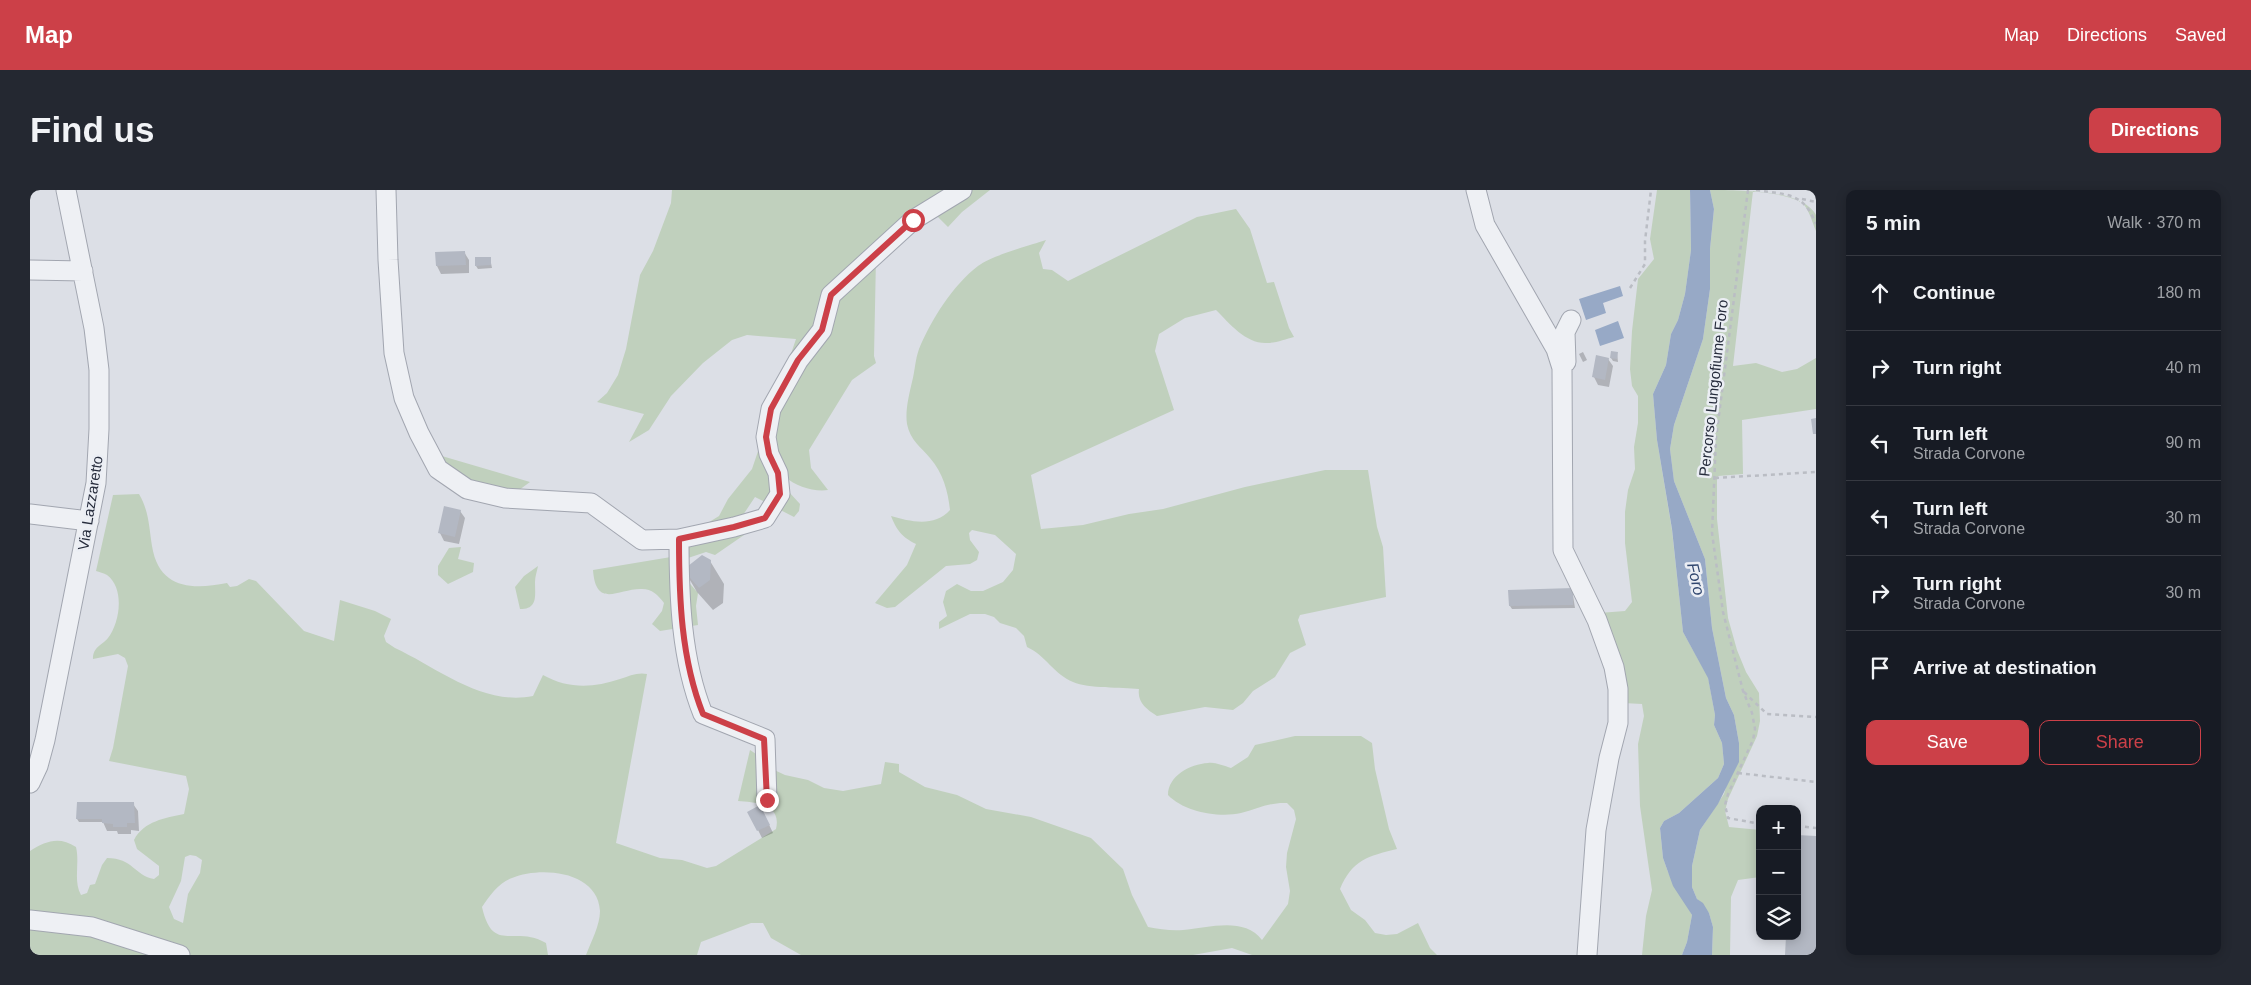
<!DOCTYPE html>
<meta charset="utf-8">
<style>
body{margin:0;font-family:Arial,sans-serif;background:#242831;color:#f1f3f6}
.controls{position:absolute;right:15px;bottom:15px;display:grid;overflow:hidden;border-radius:10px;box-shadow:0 2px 12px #0003}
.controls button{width:45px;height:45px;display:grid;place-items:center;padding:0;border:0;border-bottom:1px solid #363941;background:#171b24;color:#f1f3f6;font:25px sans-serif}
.stop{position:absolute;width:15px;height:15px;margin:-11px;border:4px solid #cc4048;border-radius:50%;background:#fff}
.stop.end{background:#cc4048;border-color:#fff;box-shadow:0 1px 5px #0008}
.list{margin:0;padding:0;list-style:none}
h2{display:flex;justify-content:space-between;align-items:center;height:65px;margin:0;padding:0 20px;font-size:21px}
h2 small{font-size:16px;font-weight:400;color:#9ea1a6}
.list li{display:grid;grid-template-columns:32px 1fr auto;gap:15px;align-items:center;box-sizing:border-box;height:75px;padding:0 20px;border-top:1px solid #363941}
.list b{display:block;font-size:19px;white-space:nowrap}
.list p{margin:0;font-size:16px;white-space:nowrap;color:#9ea1a6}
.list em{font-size:16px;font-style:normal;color:#9ea1a6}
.actions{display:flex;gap:10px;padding:15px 20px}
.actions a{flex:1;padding:11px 0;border:1px solid #cc4048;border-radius:10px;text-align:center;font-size:18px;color:#cc4048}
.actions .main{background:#cc4048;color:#fff}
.icon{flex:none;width:28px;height:28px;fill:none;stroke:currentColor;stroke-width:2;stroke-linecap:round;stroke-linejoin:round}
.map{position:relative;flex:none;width:1786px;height:765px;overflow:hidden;border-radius:10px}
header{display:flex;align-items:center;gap:30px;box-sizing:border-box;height:70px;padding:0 25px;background:#cc4048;color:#fff}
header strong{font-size:24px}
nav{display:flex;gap:28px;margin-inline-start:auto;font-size:18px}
.intro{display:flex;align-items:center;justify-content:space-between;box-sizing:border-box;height:120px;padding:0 30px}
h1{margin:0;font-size:35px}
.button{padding:12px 22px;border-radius:10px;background:#cc4048;color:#fff;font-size:18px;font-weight:700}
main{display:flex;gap:30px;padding:0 30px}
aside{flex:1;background:#171b24;border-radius:10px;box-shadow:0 2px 12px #0003}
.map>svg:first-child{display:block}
</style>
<header>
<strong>Map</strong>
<nav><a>Map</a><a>Directions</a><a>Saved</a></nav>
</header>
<div class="intro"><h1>Find us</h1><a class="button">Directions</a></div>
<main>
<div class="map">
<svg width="1786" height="765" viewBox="0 0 1786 765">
<rect width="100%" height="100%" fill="#dcdfe6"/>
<path fill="#c0d0bd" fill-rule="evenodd" d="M642,0H960L932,22L918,37L903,22L846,68L844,166L846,173L822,190L779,260L781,278L798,300C783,302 766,296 755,287L759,302L770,314L769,321L764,327L725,307L713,325L714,345L685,365L676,362L655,369V388L668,403L666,416L668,435L630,441L622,434L632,421L634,413C628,405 622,399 612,399C589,398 566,420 563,380L647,366L629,343L676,334L689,326L698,309L722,279L766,149L717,145L702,150L673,173L641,206L619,240L599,252L614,224L567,212L577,203L588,185L596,159L610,85L623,61L641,13Z
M1627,0H1660L1661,60L1655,104L1648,130L1641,144L1636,175L1623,204L1627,250L1642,340L1653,442L1678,487L1685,525L1684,535L1692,553L1694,574L1688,588L1649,623L1634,631L1630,638L1633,668L1638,682L1662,725L1657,752L1652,765H1612L1616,726L1622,700L1610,616L1608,554L1614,526L1612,514L1593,513L1569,423L1595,421L1602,412L1595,353V322L1598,300L1605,279L1604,257L1608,233V206L1602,196L1600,179L1602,141L1608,89L1624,69L1620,49Z
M1680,0C1708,0 1774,0 1786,25C1786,30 1786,36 1786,41C1782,32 1779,18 1771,12C1758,4 1738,3 1723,1L1703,176L1726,173L1752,182L1767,179L1786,168V219L1712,230L1713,284L1688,286L1687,290V329L1698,428L1707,460L1716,482L1729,503L1730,531L1727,546L1698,609L1695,621L1699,637L1730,640V687L1708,690L1701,707L1700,765H1682L1683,737L1679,723L1667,709L1662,697V676L1670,640L1694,604L1709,553L1704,525L1696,508L1682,438L1675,369L1644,291L1640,259L1644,235L1673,149L1680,99V59L1684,19Z
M1206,19L1220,39L1237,93L1244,92L1259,138L1264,147C1256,149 1246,153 1237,153C1216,154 1200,134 1186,120L1155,128L1129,144L1125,161L1144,220L1001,285L1011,339L1053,335L1099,324L1133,319L1215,297L1295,280H1338L1347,337L1353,357L1356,407L1270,425L1268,430L1276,455L1260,463L1245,487L1223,501L1213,513L1203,520L1175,517L1127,526C1116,519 1107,512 1109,499C1091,497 1059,499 1043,492C1025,485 1015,465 997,457L994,446L986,438L970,433L964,427L955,424H940L909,439V432L917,426L913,412L916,401L927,394L941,401H953L973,392L983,380L986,364L965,345L942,340L939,343L940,350L949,362L947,370L940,374L916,376L865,417L857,418L845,413L877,375L886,354C872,347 867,341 861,326C881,332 905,337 920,320C918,301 913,283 900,268C891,257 880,250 877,234C875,221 879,205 882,192C885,181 885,170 889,159C901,130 923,95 948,76C963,65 998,56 1016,50L1009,63L1013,79L1022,80L1038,91L1167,27Z
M405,264L500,292L485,303L462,301L422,281Z
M109,304C119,321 119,337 122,356C129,399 162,400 197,393L200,397L207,396L219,389L226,391L274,441L304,451L310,410L345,421L361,429L354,446L356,452L365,458C408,478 452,516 503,506L513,485C538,499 563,498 590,489C599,486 608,482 617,484L586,653L630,668L652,670L677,678L686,676L746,639C752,614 725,612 708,611L720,560L732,568L740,578L755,585L778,590L794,598L813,601L851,594L855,572L869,574V582L895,597L927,605L956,619L1001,627L1061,648L1093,679L1102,705L1118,737C1129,739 1141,741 1153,740C1178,738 1214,726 1232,750L1258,714L1260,701L1256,677L1257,663L1266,629L1264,620L1257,613C1240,612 1227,619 1211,623C1189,628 1154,622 1138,605C1138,586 1160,574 1178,573C1185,572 1194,576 1201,578L1218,567L1225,555L1265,546H1331L1342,553L1345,579L1359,639L1367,659C1338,666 1322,670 1310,699L1321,720L1335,730L1345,743L1356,745L1367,744L1388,733L1400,758L1407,765H1222L1202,758L1163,765H771L741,748L733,733H721L671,752L667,765H556C561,752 570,735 570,721C568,681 511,676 482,688C469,693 460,705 452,717C463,765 484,734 516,753L518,765H0V661C16,651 29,646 46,657C50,673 43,691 51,705L57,703L60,695L65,694L72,675L77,668C103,668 105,686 124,689L129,685V676L107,659L104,650C114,631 135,628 154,624L159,599L156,586L79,571L83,558L98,476L95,468L88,464L63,469C63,457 71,456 78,448C90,433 95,398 77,385C74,383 69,382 66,381L83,305ZM160,665L166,666L172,670L170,683L158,704L153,733L144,729L139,717L151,691L155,667Z
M431,357L428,369L444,373L443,382L418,394L408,385V376L419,358Z
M508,376C507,381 505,387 505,392C505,406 508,419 490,419L485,397L494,386Z"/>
<path fill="#97a9c6" d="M1660,0H1680L1684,19L1680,59V99L1673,149L1644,235L1640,259L1644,291L1675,369L1682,438L1696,508L1704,525L1709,553V572L1688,614L1670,640L1662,676V697L1667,709L1673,713L1679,723L1683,737L1682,765H1652L1657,752L1662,725L1643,696L1633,668L1630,638L1634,631L1649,623L1688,588L1694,574L1692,553L1684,535L1685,525L1678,488L1653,442L1642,339L1627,250L1623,204L1636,175L1641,144L1648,130L1655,104L1661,60Z
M1590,96L1593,106L1573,113L1576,123L1556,130L1549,109Z
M1588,131L1594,148L1570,156L1565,140Z"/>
<path fill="#0003" d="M434,62L439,70V83L411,84L407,76V64Z
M460,68L462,78L448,79L446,76Z
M1553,162L1557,170L1553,172L1549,164Z
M1587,163L1588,172L1583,171L1581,168Z
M1578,169L1583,176L1579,197L1568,195L1564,187Z
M430,321L435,328L429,354L414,351L410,343Z
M680,371L694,394L693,413L683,420L667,402L654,380Z
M1542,399L1545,418L1482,419L1480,416L1479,401Z
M103,614L108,621L109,641L101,640V644H88L87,641H77L73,632H49L47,629Z
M719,622L734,624L743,643L732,648Z"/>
<path fill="#b3b8c3" d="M435,61L436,75L406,76L405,62Z
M445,67H461V75L445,76Z
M1581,161L1588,162L1587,169L1580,168Z
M1566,165L1579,168L1575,190L1562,187Z
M1786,228V244H1783L1781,229Z
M414,316L431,320L425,347L408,343Z
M672,365L681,370L680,390L669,398L653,380Z
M1543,398V415L1479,416L1478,400Z
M47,612H104L105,633H97V637H83V634L72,633V629H46Z
M730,615L740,635L727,641L717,622Z
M1767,645L1786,646V765H1755L1756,746H1767Z"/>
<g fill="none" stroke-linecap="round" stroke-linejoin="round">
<g stroke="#a2a6b0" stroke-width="21">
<path id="minor" d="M356,0L358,70L364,163L374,208L389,243L408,279L437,299L475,308L561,313L612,350L649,349L704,337L735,328L750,304L748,283L739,264L736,247L741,219L768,171L792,140L801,105L883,30L932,0
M1446,0L1455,35L1526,159L1532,178L1533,360L1567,430L1584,477L1588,499V533L1579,568L1566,640L1557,765
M0,80L53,81
M1536,172L1535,142L1541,130
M0,324L59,331
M649,349C649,407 651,469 673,524L735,549L737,610
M0,593L8,576L15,550L66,293L69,239V180L64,138L36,0
M0,730L62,737L150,765"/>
</g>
<path stroke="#babdc4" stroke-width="2.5" stroke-dasharray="4 4" stroke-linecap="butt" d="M1718,0L1686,248L1682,343L1693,422L1713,501L1722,523L1725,539L1723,550L1698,604L1695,615L1698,628L1730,634
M1726,0C1758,5 1773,2 1786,34
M1772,9L1786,12
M1600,98L1615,74V51L1621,0
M1685,288L1786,282
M1714,502L1737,524L1786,527
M1708,583L1786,592
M1767,636L1786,638"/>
<use href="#minor" stroke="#eef0f4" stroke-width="19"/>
</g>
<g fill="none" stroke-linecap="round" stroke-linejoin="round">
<path stroke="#cc4048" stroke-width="6" d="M737,610L734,549L673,524C651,469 649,407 649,349L704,337L735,328L750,304L748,283L739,264L736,247L741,219L768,170L792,140L801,105L883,30"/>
</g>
<g text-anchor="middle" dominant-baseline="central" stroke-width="5" stroke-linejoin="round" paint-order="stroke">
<g font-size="15" fill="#262c3c" stroke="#ebeef4">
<text transform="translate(1683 198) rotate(-84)">Percorso Lungofiume Foro</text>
<text transform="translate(60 313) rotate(-81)">Via Lazzaretto</text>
</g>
<g font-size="16" font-style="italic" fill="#31476f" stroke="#ebeef4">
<text transform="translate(1666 389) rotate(77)">Foro</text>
</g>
</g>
</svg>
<div class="controls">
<button>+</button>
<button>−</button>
<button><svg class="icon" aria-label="layers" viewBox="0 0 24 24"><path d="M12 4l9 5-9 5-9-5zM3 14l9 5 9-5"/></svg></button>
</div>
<div class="stop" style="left:883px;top:30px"></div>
<div class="stop end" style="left:737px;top:610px"></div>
</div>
<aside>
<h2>5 min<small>Walk · 370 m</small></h2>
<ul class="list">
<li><svg class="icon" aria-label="ahead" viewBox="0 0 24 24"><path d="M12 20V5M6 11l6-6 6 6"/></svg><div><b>Continue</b></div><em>180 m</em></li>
<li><svg class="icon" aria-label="right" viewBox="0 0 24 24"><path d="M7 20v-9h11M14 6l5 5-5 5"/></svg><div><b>Turn right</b></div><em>40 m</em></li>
<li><svg class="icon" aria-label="left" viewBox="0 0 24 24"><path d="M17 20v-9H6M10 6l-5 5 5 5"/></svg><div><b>Turn left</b><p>Strada Corvone</p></div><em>90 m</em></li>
<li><svg class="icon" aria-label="left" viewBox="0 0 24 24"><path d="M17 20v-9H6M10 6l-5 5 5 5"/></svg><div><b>Turn left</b><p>Strada Corvone</p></div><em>30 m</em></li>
<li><svg class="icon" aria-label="right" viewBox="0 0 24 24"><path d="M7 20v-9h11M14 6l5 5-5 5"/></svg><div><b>Turn right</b><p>Strada Corvone</p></div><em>30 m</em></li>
<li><svg class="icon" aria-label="arrive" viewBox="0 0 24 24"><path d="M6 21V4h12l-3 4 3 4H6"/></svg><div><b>Arrive at destination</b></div></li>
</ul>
<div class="actions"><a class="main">Save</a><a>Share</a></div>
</aside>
</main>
